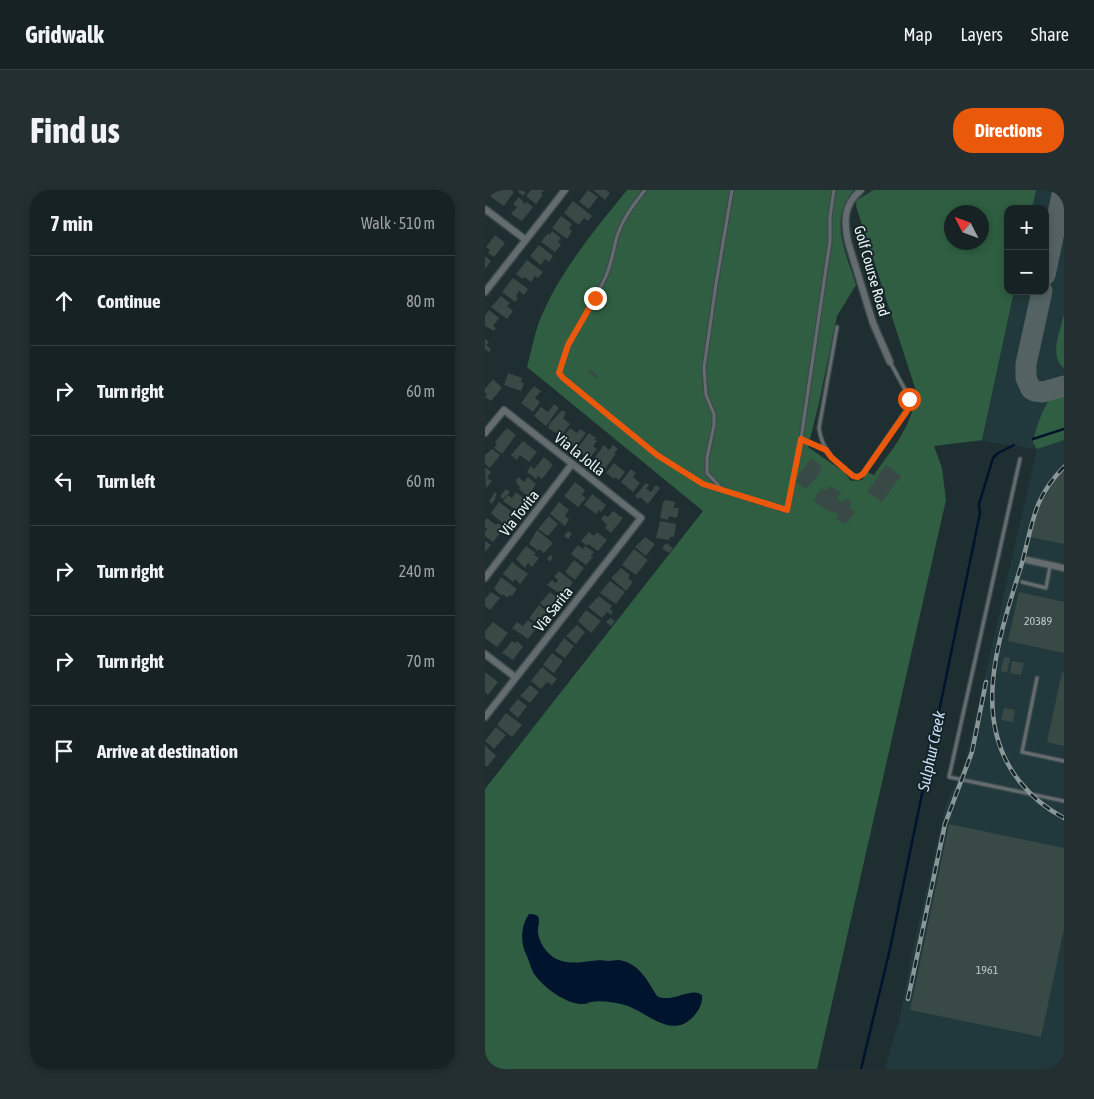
<!DOCTYPE html>
<meta charset="utf-8">
<style>
body{margin:0;font-family:"Asap Condensed",sans-serif;background:#242f31;color:#f1f3f6}
.controls{position:absolute;right:15px;top:15px;display:grid;overflow:hidden;border-radius:10px;box-shadow:0 2px 8px #0003}
.controls button{width:45px;height:45px;display:grid;place-items:center;padding:0;border:0;border-bottom:1px solid #363f41;background:#172224;color:#f1f3f6;font:25px sans-serif}
.compass{position:absolute;left:459px;top:15px;width:45px;height:45px;border-radius:50%;background:#172224;box-shadow:0 2px 8px #0003;rotate:312deg}
.stop{position:absolute;width:15px;height:15px;margin:-11px;border:4px solid #ea580c;border-radius:50%;background:#fff}
.stop.end{background:#ea580c;border-color:#fff;box-shadow:0 1px 5px #0008}
.list{margin:0;padding:0;list-style:none}
h2{display:flex;justify-content:space-between;align-items:center;height:65px;margin:0;padding:0 20px;font-size:21px}
h2 small{font-size:16px;font-weight:400;color:#9ea4a6}
.list li{display:grid;grid-template-columns:32px 1fr auto;gap:15px;align-items:center;box-sizing:border-box;height:90px;padding:0 20px;border-top:1px solid #363f41}
.list b{display:block;font-size:19px;white-space:nowrap}
.list em{font-size:16px;font-style:normal;color:#9ea4a6}
.icon{flex:none;width:28px;height:28px;fill:none;stroke:currentColor;stroke-width:2;stroke-linecap:round;stroke-linejoin:round}
.map{position:relative;flex:none;width:579px;height:879px;overflow:hidden;border-radius:20px}
header{display:flex;align-items:center;gap:30px;box-sizing:border-box;height:70px;padding:0 25px;background:#172224;border-bottom:1px solid #363f41}
header strong{font-size:24px}
nav{display:flex;gap:28px;margin-inline-start:auto;font-size:18px}
.intro{display:flex;align-items:center;justify-content:space-between;box-sizing:border-box;height:120px;padding:0 30px}
h1{margin:0;font-size:35px}
.button{padding:12px 22px;border-radius:20px;background:#ea580c;color:#fff;font-size:18px;font-weight:700}
main{display:flex;gap:30px;padding:0 30px}
aside{flex:1;background:#172224;border-radius:20px;box-shadow:0 2px 8px #0003}
.map>svg:first-child{display:block}
</style>
<header>
<strong>Gridwalk</strong>
<nav><a>Map</a><a>Layers</a><a>Share</a></nav>
</header>
<div class="intro"><h1>Find us</h1><a class="button">Directions</a></div>
<main>
<aside>
<h2>7 min<small>Walk · 510 m</small></h2>
<ul class="list">
<li><svg class="icon" aria-label="ahead" viewBox="0 0 24 24"><path d="M12 20V5M6 11l6-6 6 6"/></svg><div><b>Continue</b></div><em>80 m</em></li>
<li><svg class="icon" aria-label="right" viewBox="0 0 24 24"><path d="M7 20v-9h11M14 6l5 5-5 5"/></svg><div><b>Turn right</b></div><em>60 m</em></li>
<li><svg class="icon" aria-label="left" viewBox="0 0 24 24"><path d="M17 20v-9H6M10 6l-5 5 5 5"/></svg><div><b>Turn left</b></div><em>60 m</em></li>
<li><svg class="icon" aria-label="right" viewBox="0 0 24 24"><path d="M7 20v-9h11M14 6l5 5-5 5"/></svg><div><b>Turn right</b></div><em>240 m</em></li>
<li><svg class="icon" aria-label="right" viewBox="0 0 24 24"><path d="M7 20v-9h11M14 6l5 5-5 5"/></svg><div><b>Turn right</b></div><em>70 m</em></li>
<li><svg class="icon" aria-label="arrive" viewBox="0 0 24 24"><path d="M6 21V4h12l-3 4 3 4H6"/></svg><div><b>Arrive at destination</b></div></li>
</ul>
</aside>
<div class="map">
<svg width="579" height="879" viewBox="0 0 579 879">
<rect width="100%" height="100%" fill="#1f2e30"/>
<path fill="#21393c" fill-rule="evenodd" d="M386,0H579V879H400L415,827L428,758L461,614L480,573L552,259L495,251L449,256L371,16L372,10ZM523,19H560V101H523ZM467,22H497V52H467Z"/>
<path fill="#2f5e42" fill-rule="evenodd" d="M142,0H369C343,28 361,63 371,95L352,126L334,213L323,257L359,282L366,291L377,290L382,282L389,285C407,259 422,243 430,212L434,210L371,16L372,10L389,0H551L547,19H523V101H529L497,250L449,256L457,278L461,310L332,879H0V599L218,321L42,177C46,162 49,146 54,132C74,82 109,41 142,0ZM467,22H497V52H467Z
M579,124V178C563,166 576,140 579,124Z
M579,204V250L552,259L548,253C549,244 558,217 564,211C569,207 574,205 579,204Z"/>
<path fill="#00142e" d="M44,724C60,724 52,734 53,743C55,756 65,768 77,771C87,774 97,772 107,771C113,770 117,770 123,771C126,771 130,770 134,770C154,773 162,790 172,806C187,814 206,796 217,805C218,813 214,820 209,826C185,852 161,819 136,814C128,812 114,810 106,812C102,813 102,814 98,814C82,815 56,796 48,782C45,776 44,770 41,764C35,753 36,735 44,724Z"/>
<g fill="none" stroke-linecap="round" stroke-linejoin="round">
<path stroke="#00142e" stroke-width="2.5" d="M548,249L579,239
M376,879L405,759L495,323L494,314L508,268L513,263L529,255"/>
<path stroke="#546264" stroke-width="21" d="M560,85L578,0
M557,101L541,174V188L546,199L550,201L558,202L579,196"/>
</g>
<path fill="#394945" d="M7,0H26L29,2L19,16L3,5Z
M34,0L41,2L38,6L33,2Z
M46,0H59L56,4L58,5L51,14L41,6Z
M103,0L113,7L104,19L94,12Z
M108,0H121L125,3L120,10Z
M34,7L40,14L42,12L48,17L37,31L26,24L32,17L28,14Z
M88,11L107,26L103,31L99,28L94,35L79,23Z
M76,26L87,34L84,38L87,41L82,49L67,38Z
M67,41L76,48L73,52L76,55L70,62L56,52L63,43L64,45Z
M10,45L20,53L9,67L3,63L5,60L1,57Z
M54,55L68,66L64,72L60,69L56,75L45,66Z
M0,66L6,71L0,79Z
M42,70L58,82L53,88L50,86L46,92L39,87L38,89L31,84Z
M28,88L43,99L39,105L34,101L31,106L33,108L30,112L17,102Z
M16,106L25,113L22,116L28,121L22,129L6,117Z
M4,120L14,128L8,136L11,138L9,141L0,136V125Z
M0,149L4,152L1,155L6,159L4,162L0,159Z
M105,180L114,186L112,188L103,182Z
M23,183L37,188L36,192L39,193L36,201L19,195Z
M8,189L17,198L6,211L0,207L2,204L0,202V199Z
M49,196L56,201L50,208L55,212L48,222L36,213Z
M69,214L74,218L61,236L49,226L56,217L63,222Z
M77,220L81,223L78,228L85,234L76,246L63,238L65,233Z
M22,238L31,245L17,264L9,258L12,254L10,252Z
M85,238L92,243L95,239L101,243L90,258L79,249L78,247Z
M104,243L111,248L110,250L112,251L108,256L112,259L104,269L91,260Z
M38,251L52,262L44,272L35,265L32,270L26,265Z
M119,255L124,260L128,255L133,259L129,263L131,264L119,280L110,274L111,272L108,270Z
M7,259L15,265L5,278L0,274V265Z
M59,267L68,275L57,289L53,286L51,289L42,282L46,276L49,279Z
M326,269L337,276L334,282L335,283L321,299L310,292L314,286L313,285Z
M129,273L140,282L134,290L130,287L129,289L121,283Z
M401,275L416,286L397,312L382,302Z
M0,277L6,282L2,288L7,291L1,298Z
M146,279L151,283L148,287L155,293L148,302L136,292Z
M579,280V354L545,347L550,329L557,312L570,290Z
M33,287L39,292L43,287L51,294L43,307L34,299L35,297L32,294L31,290Z
M90,292L100,300L97,305L101,308L93,317L79,306Z
M161,293L164,295L161,299L166,302L171,295L175,298L163,314L155,307L153,309L150,306Z
M344,296L356,302L352,309L357,313L361,308L367,313L364,317L370,322L362,333L360,332L359,334L351,329L353,325L347,321L345,322L328,310L337,298L341,301Z
M21,299L25,302L18,309L15,306Z
M10,302L12,304L10,307L11,308L7,314L4,311Z
M31,302L40,309L32,321L18,311L23,305L27,308Z
M107,304L121,315L116,322L114,320L111,324L99,315Z
M180,310L190,312L189,318H194L192,328L184,326L183,330L175,328L178,312H179Z
M14,312L30,324L21,336L6,323Z
M74,312L84,320L80,326L84,329L80,336L65,324Z
M128,321L138,328L126,343L120,338L122,335L116,329L119,325L123,327Z
M64,326L73,334L63,346L53,339Z
M2,328L11,335L13,333L19,338L8,352L0,346V342L2,339L0,337V331Z
M175,331L191,334L189,347H185L184,350L171,348Z
M52,340L68,353L59,363L54,359L53,361L44,354Z
M83,341L87,344L83,349L79,346Z
M104,342L109,346L112,342L122,350L113,361L103,354L102,356L96,351Z
M160,347L170,354L161,366L150,357Z
M0,351L6,355L0,362Z
M181,353L188,358L184,363L177,358Z
M93,355L98,359L100,356L109,362L106,366L108,367L101,375L86,364Z
M41,356L51,363L49,365L54,368L47,377L43,373L40,378L31,369Z
M149,359L163,370L151,385L137,375Z
M65,365L68,367L65,372L62,369Z
M89,370L99,378L90,390L80,382Z
M27,372L43,384L35,394L30,389L28,392L18,384Z
M136,378L145,385L143,388L148,392L141,401L126,388Z
M74,381L88,392L78,406L62,395L67,390L71,393L73,390L69,387Z
M16,387L32,399L27,406L25,405L22,408L18,404L17,406L9,399Z
M125,391L140,402L131,414L115,403Z
M6,402L15,408L5,420L0,416V409Z
M65,402L73,408L65,421L55,413Z
M534,402L579,412V463L523,451Z
M114,406L127,416L125,419L128,422L126,425L122,422L117,428L103,417Z
M54,415L64,423L54,435L44,428Z
M101,420L116,431L106,443L93,431Z
M125,428L130,431L126,436L121,432Z
M43,430L52,437L43,449L27,438L32,432L38,436Z
M8,432L23,443L12,457L0,448V441Z
M92,435L100,442L91,454L81,446Z
M79,448L89,456L80,468L70,461Z
M27,451L30,453L32,451L38,457L28,470L17,463Z
M67,463L78,471L69,483L58,475Z
M519,467L525,468L522,483L516,481Z
M527,471L539,473L536,485L525,483Z
M57,477L72,489L67,495L62,492L56,499L46,491Z
M0,482L13,492L3,505L0,502Z
M577,482L579,483V556L562,552Z
M45,495L54,502L45,513L35,506Z
M33,509L42,516L33,528L24,520Z
M519,518L530,520L528,532L516,530Z
M21,523L37,535L27,547L12,535Z
M11,537L21,545L9,559L0,551Z
M0,555L11,566L2,577L0,575Z
M464,634L579,658V739L556,847L425,820Z"/>
<g fill="none" stroke-linecap="round" stroke-linejoin="round">
<g stroke="#3c4a4c" stroke-width="5.5">
<path id="service" d="M160,0C148,15 136,31 131,50C128,62 126,75 121,86C106,119 82,147 74,183L78,188L172,265L218,294L302,321L316,249L341,260
M352,137L334,238C337,262 352,274 371,287H373L378,283L424,216L423,205L405,172
M316,249L345,51V27L349,0
M535,269L464,587L579,611
M237,299L222,283V268L229,235V224L221,205L219,178L231,94L247,0
M537,392L561,398L565,376
M552,488L537,562L579,571"/>
</g>
<g stroke="#3c4a4c" stroke-width="9">
<path id="minor" d="M376,0C358,15 359,31 363,52L388,133L405,172
M0,19L41,50
M0,102L80,0
M0,243L19,220L156,328L0,527
M542,370L579,378
M0,388L87,274
M0,464L30,487"/>
</g>
<use href="#service" stroke="#656c6f" stroke-width="3"/>
<use href="#minor" stroke="#656c6f" stroke-width="6"/>
<g stroke="#8a9798" stroke-width="4.5">
<path id="rail" d="M579,277C548,308 548,333 537,373C516,442 483,528 535,592C547,607 562,619 579,628
M423,809L460,634L487,562L501,492"/>
</g>
<use href="#rail" stroke="#152426" stroke-width="2.5" stroke-dasharray="8" stroke-linecap="butt"/>
</g>
<g fill="none" stroke-linecap="round" stroke-linejoin="round">
<path stroke="#ea580c" stroke-width="6" d="M110,108L83,155L74,183L78,188L172,265L218,294L302,320L316,249L341,260L346,267L368,286L373,287L378,284L422,221L424,216V209"/>
</g>
<g text-anchor="middle" dominant-baseline="central" stroke-width="4" stroke-linejoin="round" paint-order="stroke">
<g font-size="12" fill="#bfcbca">
<text x="553" y="431">20389</text>
<text x="502" y="780">1961</text>
</g>
<g font-size="15" fill="#ecf6f7" stroke="#152426">
<text transform="translate(387 81) rotate(74)">Golf Course Road</text>
<text transform="translate(95 264) rotate(38)">Via la Jolla</text>
<text transform="translate(34 323) rotate(-52)">Via Tovita</text>
<text transform="translate(68 419) rotate(-52)">Via Sarita</text>
</g>
<g font-size="16" font-style="italic" fill="#c7dcf6" stroke="#152426">
<text transform="translate(446 561) rotate(-78)">Sulphur Creek</text>
</g>
</g>
</svg>
<div class="controls">
<button>+</button>
<button>−</button>
</div>
<svg class="compass" viewBox="-18 -18 36 36"><path d="M0-13l5 13h-10z" fill="#e53935"/><path d="M0 13l5-13h-10z" fill="#9ea4a6"/></svg>
<div class="stop" style="left:424px;top:209px"></div>
<div class="stop end" style="left:110px;top:108px"></div>
</div>
</main>
